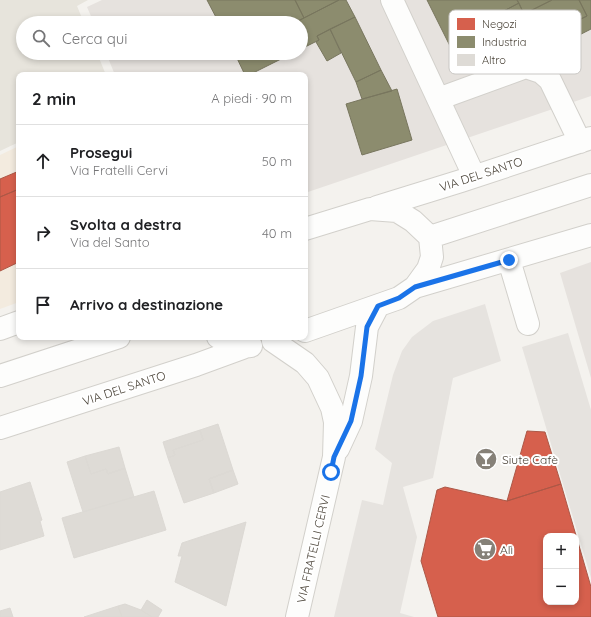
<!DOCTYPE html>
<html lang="it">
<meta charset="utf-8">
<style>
body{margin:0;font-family:Quicksand,sans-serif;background:#f6f6f6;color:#202124}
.controls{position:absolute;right:12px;bottom:12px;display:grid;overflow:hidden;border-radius:8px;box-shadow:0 2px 6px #0003}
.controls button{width:36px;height:36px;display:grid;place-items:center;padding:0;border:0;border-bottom:1px solid #e0e0e0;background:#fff;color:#202124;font:20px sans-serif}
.stop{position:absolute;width:12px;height:12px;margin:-9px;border:3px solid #1a73e8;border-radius:50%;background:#fff}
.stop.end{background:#1a73e8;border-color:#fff;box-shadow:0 1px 4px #0008}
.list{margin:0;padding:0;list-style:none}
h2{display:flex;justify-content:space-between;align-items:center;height:52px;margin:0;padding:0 16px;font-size:17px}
h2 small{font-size:13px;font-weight:400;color:#757577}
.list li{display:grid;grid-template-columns:26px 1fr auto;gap:12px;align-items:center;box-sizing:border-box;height:72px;padding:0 16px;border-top:1px solid #e0e0e0}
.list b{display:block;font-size:15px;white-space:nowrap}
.list p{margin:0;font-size:13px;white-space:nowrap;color:#757577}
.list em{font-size:13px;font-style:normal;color:#757577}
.icon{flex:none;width:22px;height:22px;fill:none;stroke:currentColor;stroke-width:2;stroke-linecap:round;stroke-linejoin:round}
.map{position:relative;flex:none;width:591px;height:617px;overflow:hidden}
.search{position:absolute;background:#fff;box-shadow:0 2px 6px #0003;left:16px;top:16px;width:292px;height:44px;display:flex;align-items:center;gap:10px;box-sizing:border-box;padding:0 14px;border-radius:22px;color:#757577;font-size:15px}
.panel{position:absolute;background:#fff;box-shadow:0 2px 6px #0003;left:16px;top:72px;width:292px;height:268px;border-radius:8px}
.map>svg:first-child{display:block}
</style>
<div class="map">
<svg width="591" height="617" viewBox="0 0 591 617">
<rect width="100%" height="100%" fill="#f4f2ee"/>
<path fill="#e7e4dc" d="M0,0H88L77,6L84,23H23V53H97L106,75H19V142L0,151Z"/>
<path fill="#f3ebdf" d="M19,146V302L0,309V155Z"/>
<path fill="#e6e2de" d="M102,0H591V96L305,193V75H115L106,53H301V23H94L87,7Z
M591,262V378L560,273Z"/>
<path fill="#e6e3df" d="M485,304L501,361L453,378L433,478L403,487L417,537L400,613L414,617H334L362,500L383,505L392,463L375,449L393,375L402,351L412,337L433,321Z
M568,333L591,410V578L522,347Z"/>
<path fill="#d6604d" stroke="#ac5847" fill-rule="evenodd" d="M19,171V189L0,197V179Z
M19,189V262L0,271V197Z
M527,431L545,432L561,484L507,501Z
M561,484L591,587V617H438L421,561L437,490L445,487L507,501ZM546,536H576V602H546Z"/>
<path fill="#8c8c6e" stroke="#78765e" d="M207,0H295L304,18L294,23H219Z
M295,0H339L304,18Z
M339,0H346L355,17L317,36L319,40L301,49V23H294Z
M427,0H517L519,3L481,23L495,51L461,68Z
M517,0H552L524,14Z
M552,0H579L587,16L542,38L535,24L521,31L524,36L495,51L481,23L519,3L524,14Z
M579,0H591V29L548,51L542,38L587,16Z
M355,17L381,70L356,82L330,29Z
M330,29L341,53L327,61L316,42L319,40L317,36Z
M236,53H293L249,75H245L235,54Z
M381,70L392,91L362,99L356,82Z
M397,89L412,140L362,155L346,104Z"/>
<path fill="#dedbd6" stroke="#dcd9d4" d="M218,424L233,470L209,479L214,493L184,503L168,458L175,455L173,450L203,440L200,430Z
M200,430L203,440L173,450L175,455L168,458L163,442Z
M119,447L125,468L108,474L106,469L91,474L85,456Z
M85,456L91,474L106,469L108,474L125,468L134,497L83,512L67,462Z
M233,470L238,484L214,493L209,479Z
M30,482L42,520L40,521L44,536L0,550V492Z
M154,491L166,530L74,558L62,518Z
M246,522L226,606L175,582L182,556H178L182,543Z
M147,600L162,610L158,617H152L141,610Z
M125,604L141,610L152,617H122L118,606Z
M118,606L122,617H84Z
M10,608L13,617H0V611Z"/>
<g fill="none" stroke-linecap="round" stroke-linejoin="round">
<g stroke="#d2d0cb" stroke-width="24">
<path id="minor" d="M392,0L474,176
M438,99L526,67L541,72L550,80L580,142
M377,207L461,181L591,138
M305,229L370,209L397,211L413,221L430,237L432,257L428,269L415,287L399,298L305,331
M430,237L591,185
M509,260L528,324
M415,287L591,235
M0,329L19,322
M218,337C227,342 241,348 251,346
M273,341L305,363L318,378L332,408L335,422L334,457L297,617
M0,376L119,337
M0,428L196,365L248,346
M338,449L351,421L361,376L367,327L378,306"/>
</g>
<use href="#minor" stroke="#fdfdfc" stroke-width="22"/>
</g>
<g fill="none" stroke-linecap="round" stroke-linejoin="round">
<path stroke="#1a73e8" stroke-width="5" d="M331,472L334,457L351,421L361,376L367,327L378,306L399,298L415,287L509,260"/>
</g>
<defs>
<g id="bar-disc" transform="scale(1.15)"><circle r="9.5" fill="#868178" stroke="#fff"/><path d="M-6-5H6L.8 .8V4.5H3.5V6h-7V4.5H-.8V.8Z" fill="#fff"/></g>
<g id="supermarket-disc" transform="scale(1.15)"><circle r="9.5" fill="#868178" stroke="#fff"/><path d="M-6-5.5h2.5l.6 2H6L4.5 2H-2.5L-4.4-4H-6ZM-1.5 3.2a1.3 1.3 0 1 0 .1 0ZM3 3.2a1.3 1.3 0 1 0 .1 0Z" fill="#fff"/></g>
</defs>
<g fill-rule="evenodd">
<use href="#bar-disc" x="486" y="459"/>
<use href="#supermarket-disc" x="485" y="549"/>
</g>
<g text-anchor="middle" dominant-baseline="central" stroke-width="4" stroke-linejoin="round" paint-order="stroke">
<g font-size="12" fill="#4b4439" stroke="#fff">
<text transform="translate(481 174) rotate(-18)">VIA DEL SANTO</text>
<text transform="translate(124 388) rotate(-18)">VIA DEL SANTO</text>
<text transform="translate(313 549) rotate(-77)">VIA FRATELLI CERVI</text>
</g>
<g font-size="12" fill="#4b4439" stroke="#fff" text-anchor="start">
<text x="502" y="459">Siute Cafè</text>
<text x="500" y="549">Alì</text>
</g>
</g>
<rect x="449" y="10" width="132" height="64" rx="6" fill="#fff" stroke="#c9c7c4" stroke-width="1"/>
<rect x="457" y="18" width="18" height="12" fill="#d6604d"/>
<rect x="457" y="36" width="18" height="12" fill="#8c8c6e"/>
<rect x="457" y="54" width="18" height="12" fill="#dedbd6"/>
<g font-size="11" fill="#4b4439">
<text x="482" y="28">Negozi</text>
<text x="482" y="46">Industria</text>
<text x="482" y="64">Altro</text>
</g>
</svg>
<div class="controls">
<button>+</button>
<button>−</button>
</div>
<div class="stop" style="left:331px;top:472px"></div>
<div class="stop end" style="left:509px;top:260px"></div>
<div class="search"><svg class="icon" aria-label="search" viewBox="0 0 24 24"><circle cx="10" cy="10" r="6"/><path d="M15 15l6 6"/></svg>Cerca qui</div>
<section class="panel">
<h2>2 min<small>A piedi · 90 m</small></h2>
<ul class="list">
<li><svg class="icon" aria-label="ahead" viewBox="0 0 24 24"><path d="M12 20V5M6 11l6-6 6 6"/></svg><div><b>Prosegui</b><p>Via Fratelli Cervi</p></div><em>50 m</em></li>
<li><svg class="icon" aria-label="right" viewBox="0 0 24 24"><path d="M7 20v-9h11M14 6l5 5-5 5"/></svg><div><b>Svolta a destra</b><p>Via del Santo</p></div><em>40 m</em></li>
<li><svg class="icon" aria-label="arrive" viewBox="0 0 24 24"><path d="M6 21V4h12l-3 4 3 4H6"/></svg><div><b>Arrivo a destinazione</b></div></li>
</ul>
</section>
</div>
